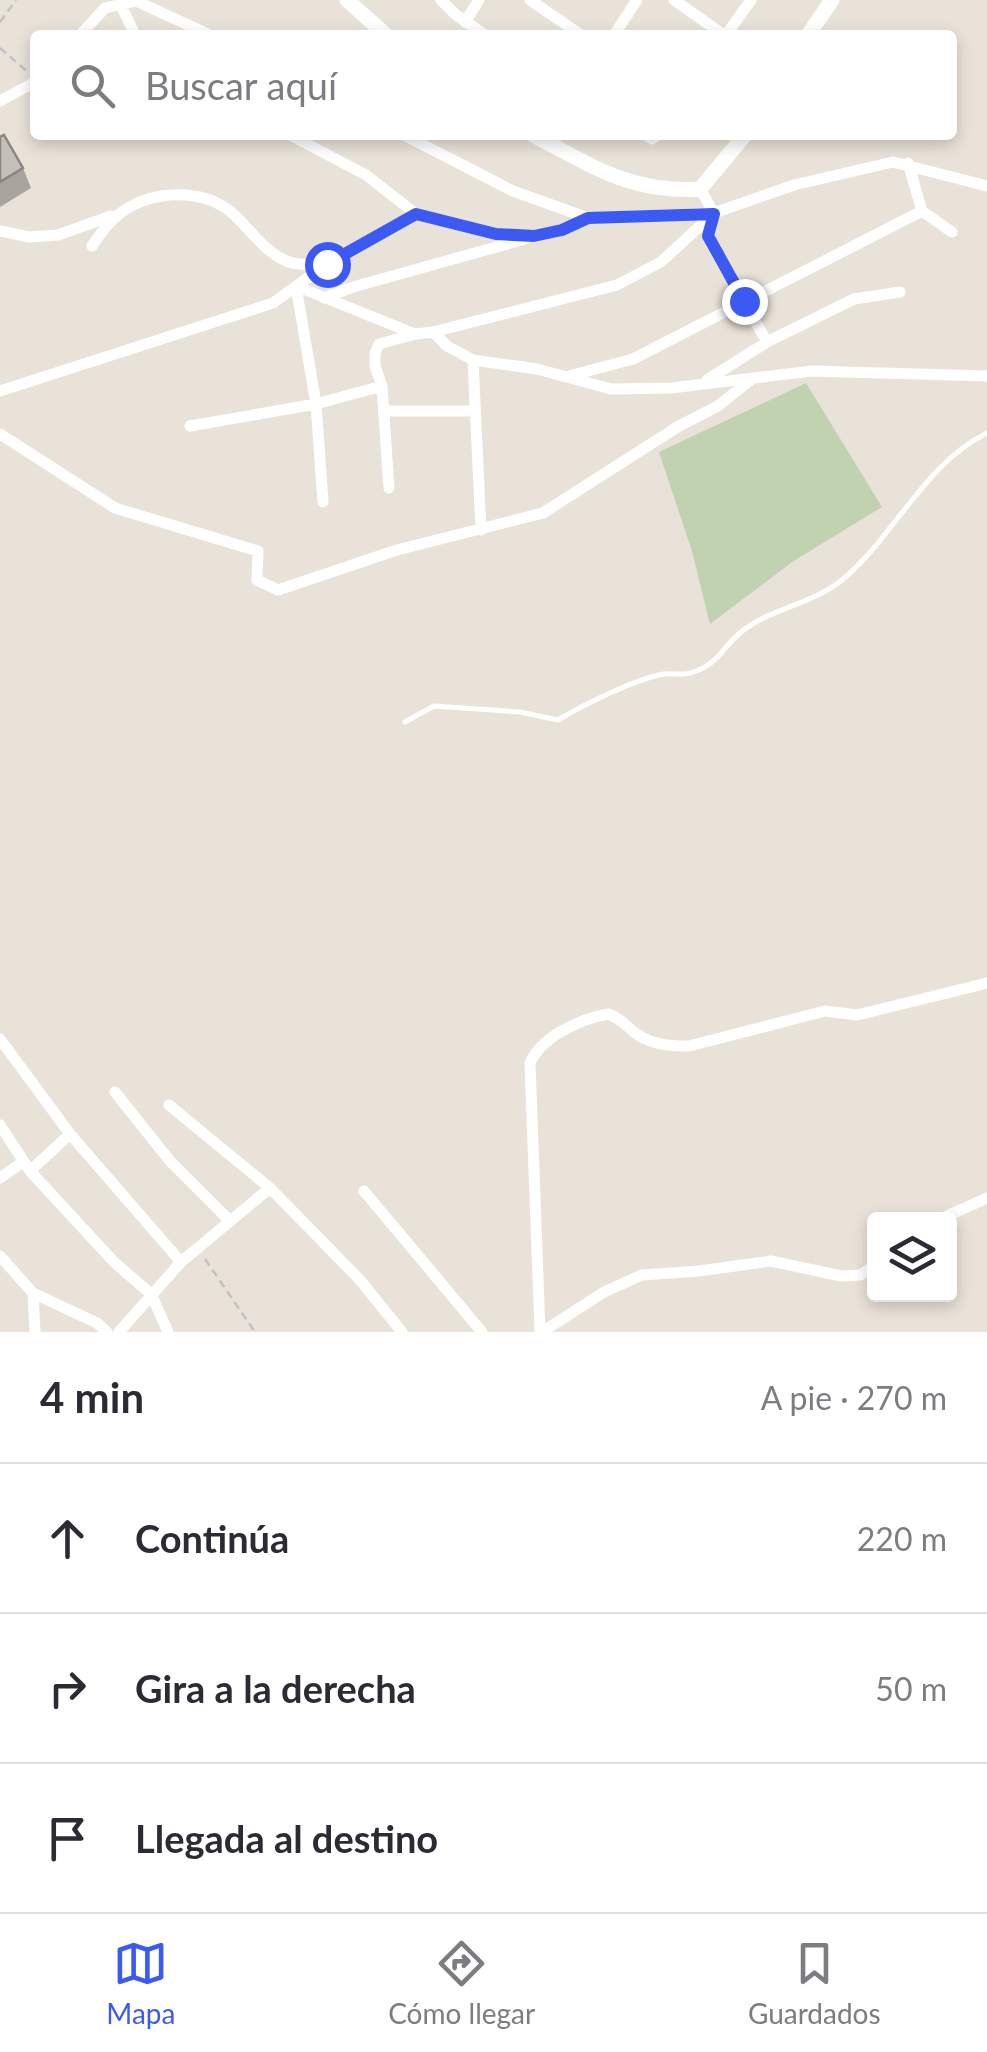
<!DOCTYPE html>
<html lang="es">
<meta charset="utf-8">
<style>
body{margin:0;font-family:Lato,sans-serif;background:#f2f2f3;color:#2b2b33}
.controls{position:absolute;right:30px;bottom:30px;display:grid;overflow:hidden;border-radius:10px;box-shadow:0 5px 15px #0003}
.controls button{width:90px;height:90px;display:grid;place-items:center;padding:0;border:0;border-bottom:2px solid #e1e1e2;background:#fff;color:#2b2b33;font:50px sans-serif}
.stop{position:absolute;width:30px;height:30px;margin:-22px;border:8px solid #3c59f2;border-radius:50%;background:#fff}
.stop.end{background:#3c59f2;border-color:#fff;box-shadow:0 2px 10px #0008}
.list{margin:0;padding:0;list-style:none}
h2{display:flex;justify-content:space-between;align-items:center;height:130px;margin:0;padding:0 40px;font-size:42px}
h2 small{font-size:32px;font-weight:400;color:#7c7c81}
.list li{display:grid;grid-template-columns:65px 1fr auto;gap:30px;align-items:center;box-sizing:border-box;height:150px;padding:0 40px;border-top:2px solid #e1e1e2}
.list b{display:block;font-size:38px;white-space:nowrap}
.list em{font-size:32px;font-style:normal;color:#7c7c81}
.icon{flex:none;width:55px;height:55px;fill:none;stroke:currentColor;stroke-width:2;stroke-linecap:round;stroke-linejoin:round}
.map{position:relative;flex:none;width:987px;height:1332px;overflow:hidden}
.search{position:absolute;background:#fff;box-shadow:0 5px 15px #0003;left:30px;right:30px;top:30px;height:110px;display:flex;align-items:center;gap:25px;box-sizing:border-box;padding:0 35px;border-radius:10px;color:#7c7c81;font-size:38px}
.sheet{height:580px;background:#fff}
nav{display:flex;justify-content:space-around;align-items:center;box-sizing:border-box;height:140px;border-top:2px solid #e1e1e2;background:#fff;font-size:28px;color:#7c7c81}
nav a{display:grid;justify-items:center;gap:5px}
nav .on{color:#3c59f2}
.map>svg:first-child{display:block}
</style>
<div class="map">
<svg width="987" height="1332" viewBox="0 0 987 1332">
<rect width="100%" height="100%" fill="#e9e2d8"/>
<path fill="#c0d2b0" d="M806,383L882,507L792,562L710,624L692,551L659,452Z"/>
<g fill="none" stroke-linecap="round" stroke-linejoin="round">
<path stroke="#c2c2c2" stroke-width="2.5" stroke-dasharray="8 5" stroke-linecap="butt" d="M0,22L16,0
M0,48L29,73
M205,1259L255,1332"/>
<path stroke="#fff" stroke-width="5" d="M405,722L434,706L520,712L558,720C583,705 635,679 664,674C674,673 684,676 694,672C720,662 721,649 740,633C770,608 811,605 842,580C894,537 925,463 987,433"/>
<path stroke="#fff" stroke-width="11" d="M441,0L456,15L485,35
M530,0L581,35
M674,0L724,35
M120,3L135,35
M465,22L479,0
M80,35L105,8L136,1L210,35
M614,35L637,0
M726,35L751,0
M0,101L35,82
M290,135L366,175L416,214L496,234L534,237L563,230L588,218
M404,135L513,191L588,218L714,213L794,185L893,162L987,186
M645,135L652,139L658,135
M908,163L922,211L952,232
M714,213L709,240L767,342L854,299L900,292
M0,231L29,237L58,235L111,216
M92,246C101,233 109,221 122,212C153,190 201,188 231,212C250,228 264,253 289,262C300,266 315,264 327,264
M296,286L415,334L433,332L617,285L661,262L714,213L700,189
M296,286L316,404L323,502
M324,298L353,287L525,239
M433,332L447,346L473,360L537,369L611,389L671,388L812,371L987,376
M473,360L481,530
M569,376L633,359L922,211
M707,380L767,342
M0,391L273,303L327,264L416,214
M384,411H473
M190,426L316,404L382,386
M0,434L115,508L258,551L257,580L278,590L397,550L543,513L679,426L718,406L753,378
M389,488L382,386L375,366V353L379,344L415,334
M0,1039L70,1134L181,1262
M115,1092L170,1161L230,1221
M169,1105L270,1188
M0,1125L30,1171L114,1262L151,1294L168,1332
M30,1171L70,1134
M0,1178L23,1162
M364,1191L482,1332
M938,1220L987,1198
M0,1256L33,1293L97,1323L107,1332
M33,1293L35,1332
M119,1332L181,1262L270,1188L360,1280L402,1332
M540,1332L530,1063C541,1037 580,1019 608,1014C620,1018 624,1024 634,1032C650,1045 670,1046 689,1046L825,1011L857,1015L987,983
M542,1332L604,1292L642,1275L699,1271L771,1261L841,1276L861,1275L874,1265"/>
<path stroke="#fff" stroke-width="15" d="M347,0L386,35
M808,35L832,0
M533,135C591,165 631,194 700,189L745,135"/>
</g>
<path fill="#a9a49e" d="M0,137L23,168L31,188L0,207Z"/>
<path fill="#c4bfb8" stroke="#898681" stroke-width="2.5" d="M4,135L23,168L0,182V137Z"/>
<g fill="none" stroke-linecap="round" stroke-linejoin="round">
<path stroke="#3c59f2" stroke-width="12" d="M327,264L416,214L496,234L534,236L562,230L588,218L714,214L708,236L744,301"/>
</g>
</svg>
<div class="controls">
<button><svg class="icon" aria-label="layers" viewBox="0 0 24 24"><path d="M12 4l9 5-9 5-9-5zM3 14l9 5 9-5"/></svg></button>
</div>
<div class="stop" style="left:327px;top:264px"></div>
<div class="stop end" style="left:744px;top:301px"></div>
<div class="search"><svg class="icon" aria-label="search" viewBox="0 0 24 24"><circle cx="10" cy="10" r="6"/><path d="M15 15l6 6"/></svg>Buscar aquí</div>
</div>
<section class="sheet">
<h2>4 min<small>A pie · 270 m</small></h2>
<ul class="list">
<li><svg class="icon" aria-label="ahead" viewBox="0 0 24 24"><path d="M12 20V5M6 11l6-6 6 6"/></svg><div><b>Continúa</b></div><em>220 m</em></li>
<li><svg class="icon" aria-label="right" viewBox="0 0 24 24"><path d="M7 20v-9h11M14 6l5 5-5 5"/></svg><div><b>Gira a la derecha</b></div><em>50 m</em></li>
<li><svg class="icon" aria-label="arrive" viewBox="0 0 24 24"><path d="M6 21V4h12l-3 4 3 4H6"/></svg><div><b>Llegada al destino</b></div></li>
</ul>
</section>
<nav>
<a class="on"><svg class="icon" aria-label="map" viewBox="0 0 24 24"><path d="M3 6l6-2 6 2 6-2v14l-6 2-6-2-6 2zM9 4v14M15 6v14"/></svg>Mapa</a>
<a><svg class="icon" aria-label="directions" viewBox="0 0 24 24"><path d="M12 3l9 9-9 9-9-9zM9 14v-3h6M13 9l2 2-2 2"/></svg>Cómo llegar</a>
<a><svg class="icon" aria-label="saved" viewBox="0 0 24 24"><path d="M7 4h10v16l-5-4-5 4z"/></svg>Guardados</a>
</nav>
